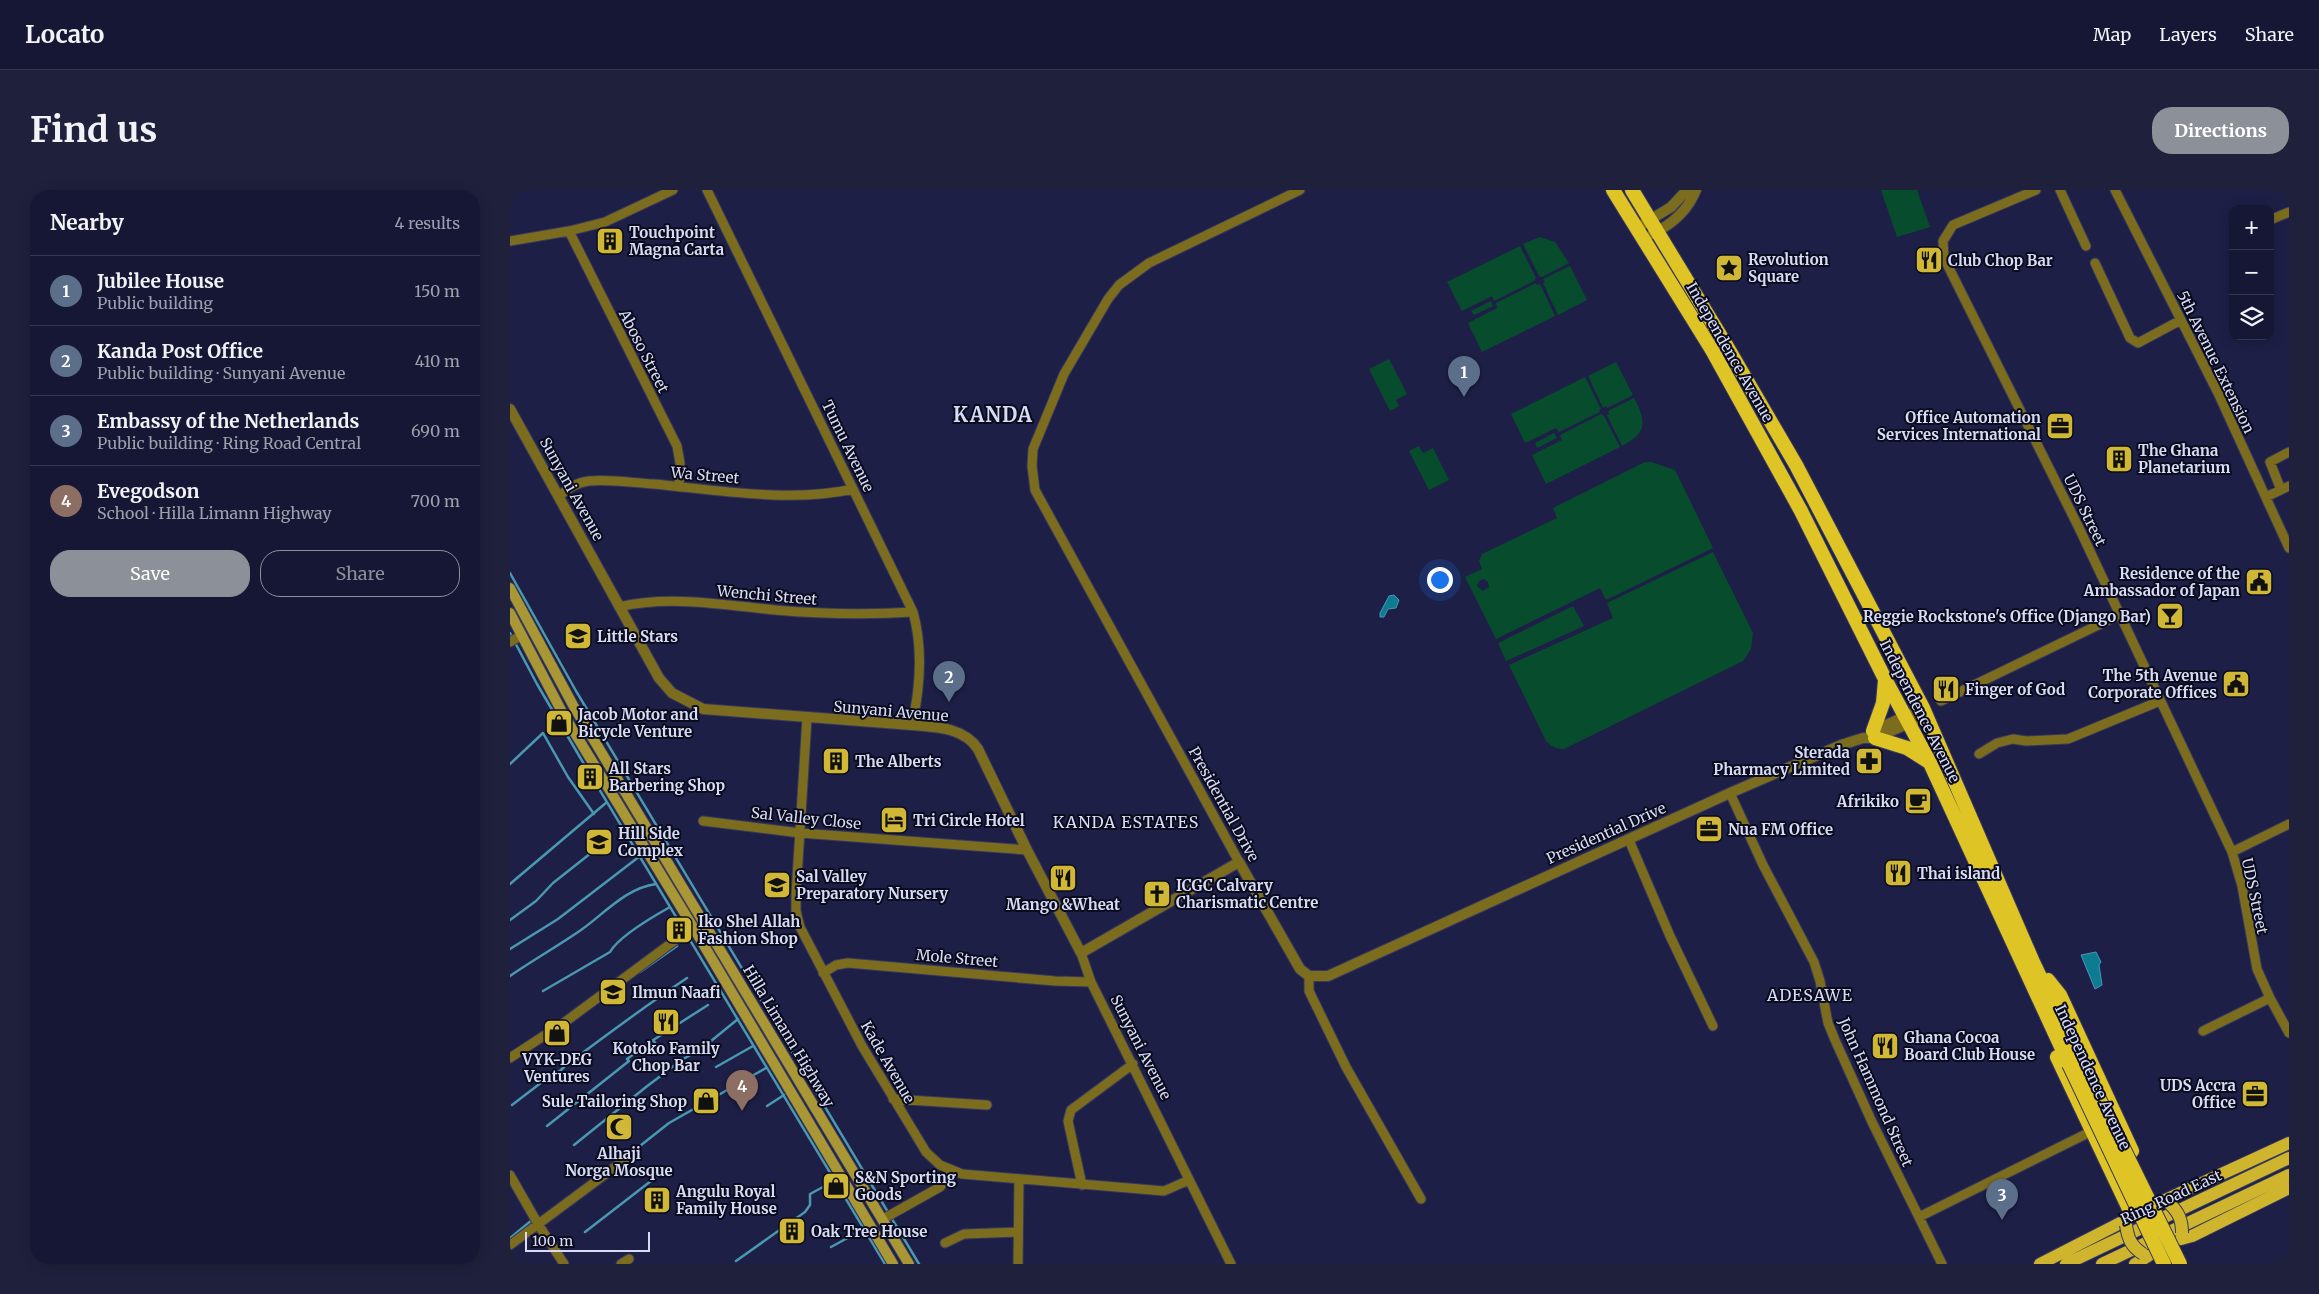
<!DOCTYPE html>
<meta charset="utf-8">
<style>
body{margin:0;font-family:Merriweather,serif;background:#1f203c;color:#f1f3f6}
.controls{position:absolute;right:15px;top:15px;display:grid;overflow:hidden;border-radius:10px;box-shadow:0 2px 12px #0003}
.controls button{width:45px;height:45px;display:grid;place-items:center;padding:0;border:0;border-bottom:1px solid #35364f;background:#161734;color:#f1f3f6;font:25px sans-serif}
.scale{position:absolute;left:15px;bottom:12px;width:125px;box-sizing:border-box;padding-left:5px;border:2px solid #d7dbf5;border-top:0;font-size:14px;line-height:18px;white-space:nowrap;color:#d7dbf5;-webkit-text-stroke:4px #0a0c1d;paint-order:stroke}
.you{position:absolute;left:929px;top:389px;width:18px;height:18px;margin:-12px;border:4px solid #fff;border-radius:50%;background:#1a73e8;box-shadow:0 0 0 8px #1a73e833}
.badge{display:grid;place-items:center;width:32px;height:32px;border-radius:50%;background:#8c9099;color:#fff;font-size:16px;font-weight:700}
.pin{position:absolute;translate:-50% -41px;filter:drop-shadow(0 1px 2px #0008)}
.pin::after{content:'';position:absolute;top:26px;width:18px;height:15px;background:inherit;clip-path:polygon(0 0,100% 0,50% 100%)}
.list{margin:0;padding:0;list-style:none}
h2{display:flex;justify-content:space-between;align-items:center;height:65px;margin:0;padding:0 20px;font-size:21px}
h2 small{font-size:16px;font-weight:400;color:#9e9fac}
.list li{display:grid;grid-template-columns:32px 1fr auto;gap:15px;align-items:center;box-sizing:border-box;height:70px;padding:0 20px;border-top:1px solid #35364f}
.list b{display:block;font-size:19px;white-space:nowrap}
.list p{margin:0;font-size:16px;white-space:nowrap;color:#9e9fac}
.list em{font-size:16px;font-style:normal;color:#9e9fac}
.actions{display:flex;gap:10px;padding:15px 20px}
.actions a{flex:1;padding:11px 0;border:1px solid #8c9099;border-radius:20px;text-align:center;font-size:18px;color:#8c9099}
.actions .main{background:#8c9099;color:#fff}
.icon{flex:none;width:28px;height:28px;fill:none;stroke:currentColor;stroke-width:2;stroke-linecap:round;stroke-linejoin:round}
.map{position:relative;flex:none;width:1779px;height:1074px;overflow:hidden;border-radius:20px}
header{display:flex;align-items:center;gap:30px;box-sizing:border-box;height:70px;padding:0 25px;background:#161734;border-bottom:1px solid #35364f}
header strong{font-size:24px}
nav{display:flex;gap:28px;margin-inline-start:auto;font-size:18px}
.intro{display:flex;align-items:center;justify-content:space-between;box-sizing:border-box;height:120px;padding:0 30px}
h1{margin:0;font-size:35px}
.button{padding:12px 22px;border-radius:20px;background:#8c9099;color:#fff;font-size:18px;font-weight:700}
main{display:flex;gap:30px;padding:0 30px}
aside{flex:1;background:#161734;border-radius:20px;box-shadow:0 2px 12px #0003}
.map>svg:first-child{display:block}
</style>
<header>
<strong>Locato</strong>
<nav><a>Map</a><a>Layers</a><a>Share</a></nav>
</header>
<div class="intro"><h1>Find us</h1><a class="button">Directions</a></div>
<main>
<aside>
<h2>Nearby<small>4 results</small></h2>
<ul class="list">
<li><span class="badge" style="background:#5c6f8a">1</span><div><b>Jubilee House</b><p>Public building</p></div><em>150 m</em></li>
<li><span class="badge" style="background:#5c6f8a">2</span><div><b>Kanda Post Office</b><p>Public building · Sunyani Avenue</p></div><em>410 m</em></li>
<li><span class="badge" style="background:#5c6f8a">3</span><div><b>Embassy of the Netherlands</b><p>Public building · Ring Road Central</p></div><em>690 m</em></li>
<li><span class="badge" style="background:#8d6e63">4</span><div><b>Evegodson</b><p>School · Hilla Limann Highway</p></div><em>700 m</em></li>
</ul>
<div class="actions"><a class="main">Save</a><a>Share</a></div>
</aside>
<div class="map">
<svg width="1779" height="1074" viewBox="0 0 1779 1074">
<rect width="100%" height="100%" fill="#1d1f46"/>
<path fill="#084c2e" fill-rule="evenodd" d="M1371,0H1407L1420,37L1387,47Z
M1030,47L1045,52L1059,73L1032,87L1029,86L1013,54Z
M1010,56L1026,88L1024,91L984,111L982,106L952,121L937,92Z
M1060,76L1077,110L1048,125L1033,93L1035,92L1033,89Z
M1026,93L1027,95L1030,94L1045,126L972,162L958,133L987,118L986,113Z
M981,111L983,116L964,125L961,121Z
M879,169L897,204L886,210L889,216L880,221L859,179Z
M1106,172L1123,205L1097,218L1096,216L1093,218L1078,186Z
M1075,187L1091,219L1089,220L1090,222L1049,242L1046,238L1015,253L1001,224Z
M1124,208C1136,231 1138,243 1112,256L1097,225L1099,224L1098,221Z
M1091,224L1094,226L1110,257L1036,294L1022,265L1052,250L1050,245Z
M1044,243L1047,248L1027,258L1025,253Z
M909,256L913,263L923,258L939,290L919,300L899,261Z
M1135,272H1141L1165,280L1203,358L1096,410L1090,398L986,449L955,387L972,379L969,371L972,364L1047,328L1043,318ZM974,389L978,392L979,397L973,401L967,396L969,391Z
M1203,362L1243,443L1241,459L1233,471L1054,559C1046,559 1042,557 1036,551L999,475L1103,428L1097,413Z
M1063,416L1074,436L996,471L988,453Z"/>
<path fill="#0d7b92" stroke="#4a98b0" d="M884,405L889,410L886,418L878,419L874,427H870V423L879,406Z
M1586,762L1591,772L1589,775L1592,795L1585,799L1571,765Z"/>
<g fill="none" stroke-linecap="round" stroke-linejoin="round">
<path stroke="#4a98b0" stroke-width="2.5" d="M0,383L66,501L409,1074
M0,443L27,494L71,569L375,1074
M0,574L33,543L58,587L84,624
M0,694L97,612
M0,730L26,711L43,693L100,648
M0,759L48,729L130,666
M130,782L167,756
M0,786C23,770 48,756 71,740C95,723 116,698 146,694
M33,801L100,762C109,746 144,726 160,717
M143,850L150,860
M206,877L243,856
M2,915L32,892L51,880L55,876C95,846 135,816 177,788
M257,916L274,905
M37,936L119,871L117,869L137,854L198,815
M64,955L136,897L173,869L190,860L228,829
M121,963L159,933L256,878
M75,1042L159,977
M0,1048L22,1030
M321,1057L354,1039
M226,1071L295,1022L300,1015V1004L324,991"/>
<g stroke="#37395e" stroke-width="11">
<path id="minor" d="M197,0L403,422C413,458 410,499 402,535
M1526,0L1443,35L1433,51L1434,68L1569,338L1722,662L1732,696L1747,779L1760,808L1779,843
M1550,0L1576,56
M1605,0L1708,203L1779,358
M1760,30L1779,22
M59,41L167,256L170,273L169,297
M0,51L59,41L95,32L163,0
M1585,73L1620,148L1628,153L1671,130
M1771,300L1760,272L1779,262
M49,306C58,299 67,292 79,291C100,289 123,293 144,294C206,300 283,313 343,299
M1756,307L1779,296
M109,417C159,405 214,415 265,420C311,424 357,425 403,422
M0,452L12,445
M1431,511L1609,425
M297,528L286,704V721L290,737L352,856L416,962L430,975L452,984L654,1001L679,990
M1469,564L1487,553L1503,549L1516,551L1558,549L1650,511
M1220,603L1253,675L1304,772L1310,791L1318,833L1325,850L1362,932L1432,1074
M193,631L290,643L517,660
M1119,650L1160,746L1203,836
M1722,662L1779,634
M729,672L525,300L522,276L523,259L554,184L598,109L609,95L639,73L790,0
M571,763L581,792L721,1074
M313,783L326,775L338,773L545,791L581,792
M799,786V801L836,877L911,1009
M1693,841L1760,808
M0,868L55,832L183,737
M383,909L477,915
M0,985L28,1034L54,1074
M572,995L558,931L561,920L623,874
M1409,1027L1582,941
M373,1029L430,997L443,981
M435,1053L454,1044L508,1042
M0,1055L120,966
M111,1074L119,1069
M508,1074L509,989"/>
</g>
<g stroke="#37395e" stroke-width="12">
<path id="tertiary" d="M1127,38L1161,17L1177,0
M1142,44C1161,35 1178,20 1186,0
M0,219L149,488L162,503L193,519L402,535C425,537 454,537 468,559L517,660L571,763L729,672L790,779L799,786H818L1220,603L1331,555L1353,548H1365L1416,526
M1361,542L1413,518"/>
</g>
<g stroke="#37395e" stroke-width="12">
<path id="secondary" d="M0,398L64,517L399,1074
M0,423L52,522L183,737L383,1074"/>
</g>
<g stroke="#37395e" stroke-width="14">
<path id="primary" d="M1653,1011L1779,953
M1671,1049L1682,1046L1779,998
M1530,1074L1618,1029
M1556,1074L1779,968
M1592,1074L1779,985
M1625,1074L1638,1066"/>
</g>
<g stroke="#37395e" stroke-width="16">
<path id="trunk" d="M1103,0L1202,160L1291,321L1375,489L1420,573L1559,874
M1122,0L1216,155L1286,275L1413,518L1523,772L1569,868
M1363,541L1373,513L1375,490
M1365,548L1397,558L1419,572
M1538,790L1550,805L1622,961
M1547,867L1621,1023"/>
</g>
<use href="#minor" stroke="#7c6d1e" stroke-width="9"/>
<use href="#tertiary" stroke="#7c6d1e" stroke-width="10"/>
<use href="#secondary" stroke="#a99634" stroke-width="10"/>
<use href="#primary" stroke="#ceb52d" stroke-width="12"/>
<use href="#trunk" stroke="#dfc426" stroke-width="14"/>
<g stroke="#37395e" stroke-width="14" stroke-linecap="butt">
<path id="primary-bridge" d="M1660,1014C1669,1023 1672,1030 1672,1043
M1616,1035C1618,1049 1621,1056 1633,1064"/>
</g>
<g stroke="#37395e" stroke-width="16" stroke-linecap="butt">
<path id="trunk-bridge" d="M1569,868L1670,1074
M1559,874L1654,1074"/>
</g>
<use href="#primary-bridge" stroke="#ceb52d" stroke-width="12"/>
<use href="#trunk-bridge" stroke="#dfc426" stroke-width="14"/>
</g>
<defs>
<g id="building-square" transform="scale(1.4375)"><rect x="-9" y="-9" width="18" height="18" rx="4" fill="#d0b836" stroke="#0a0c1d"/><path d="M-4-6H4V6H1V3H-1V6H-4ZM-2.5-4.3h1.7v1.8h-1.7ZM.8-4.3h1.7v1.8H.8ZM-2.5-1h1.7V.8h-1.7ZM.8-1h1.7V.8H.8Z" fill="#111"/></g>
<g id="restaurant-square" transform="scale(1.4375)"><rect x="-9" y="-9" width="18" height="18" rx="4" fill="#d0b836" stroke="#0a0c1d"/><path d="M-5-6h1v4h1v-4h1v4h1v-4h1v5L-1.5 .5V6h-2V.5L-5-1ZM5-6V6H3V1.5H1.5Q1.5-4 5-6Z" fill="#111"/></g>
<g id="sight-square" transform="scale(1.4375)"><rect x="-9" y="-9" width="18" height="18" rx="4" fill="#d0b836" stroke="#0a0c1d"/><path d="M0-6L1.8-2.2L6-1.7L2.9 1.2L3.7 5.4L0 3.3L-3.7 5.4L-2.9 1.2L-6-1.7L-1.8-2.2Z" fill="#111"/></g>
<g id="office-square" transform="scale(1.4375)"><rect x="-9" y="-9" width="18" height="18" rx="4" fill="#d0b836" stroke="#0a0c1d"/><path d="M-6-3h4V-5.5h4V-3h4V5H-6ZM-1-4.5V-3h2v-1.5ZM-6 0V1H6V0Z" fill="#111"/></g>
<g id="civic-square" transform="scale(1.4375)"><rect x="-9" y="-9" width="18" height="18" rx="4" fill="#d0b836" stroke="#0a0c1d"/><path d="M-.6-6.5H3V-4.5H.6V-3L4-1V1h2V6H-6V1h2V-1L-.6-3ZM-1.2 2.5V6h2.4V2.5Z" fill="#111"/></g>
<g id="bar-square" transform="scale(1.4375)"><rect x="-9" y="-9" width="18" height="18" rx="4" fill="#d0b836" stroke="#0a0c1d"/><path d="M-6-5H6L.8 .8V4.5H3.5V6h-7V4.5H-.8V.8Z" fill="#111"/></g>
<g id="school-square" transform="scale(1.4375)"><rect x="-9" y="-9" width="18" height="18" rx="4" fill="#d0b836" stroke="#0a0c1d"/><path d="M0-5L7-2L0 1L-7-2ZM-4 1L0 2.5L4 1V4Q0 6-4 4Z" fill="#111"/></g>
<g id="shop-square" transform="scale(1.4375)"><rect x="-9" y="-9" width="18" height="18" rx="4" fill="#d0b836" stroke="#0a0c1d"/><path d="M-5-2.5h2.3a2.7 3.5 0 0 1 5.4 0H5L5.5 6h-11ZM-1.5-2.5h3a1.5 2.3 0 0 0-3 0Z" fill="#111"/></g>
<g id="pharmacy-square" transform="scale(1.4375)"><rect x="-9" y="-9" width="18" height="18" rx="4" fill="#d0b836" stroke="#0a0c1d"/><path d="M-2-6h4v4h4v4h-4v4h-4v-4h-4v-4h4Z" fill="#111"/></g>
<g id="cafe-square" transform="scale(1.4375)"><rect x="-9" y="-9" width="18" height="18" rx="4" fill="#d0b836" stroke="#0a0c1d"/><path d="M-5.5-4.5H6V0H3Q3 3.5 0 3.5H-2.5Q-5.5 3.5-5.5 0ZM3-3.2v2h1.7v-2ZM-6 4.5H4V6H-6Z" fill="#111"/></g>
<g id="hotel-square" transform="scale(1.4375)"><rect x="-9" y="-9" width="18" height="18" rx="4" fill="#d0b836" stroke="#0a0c1d"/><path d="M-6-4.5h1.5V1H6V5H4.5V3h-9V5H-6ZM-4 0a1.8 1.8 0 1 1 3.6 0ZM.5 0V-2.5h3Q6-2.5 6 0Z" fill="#111"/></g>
<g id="church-square" transform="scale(1.4375)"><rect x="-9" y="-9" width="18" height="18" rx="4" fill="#d0b836" stroke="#0a0c1d"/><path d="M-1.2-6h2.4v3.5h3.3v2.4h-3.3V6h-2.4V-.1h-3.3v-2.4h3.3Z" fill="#111"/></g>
<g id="mosque-square" transform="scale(1.4375)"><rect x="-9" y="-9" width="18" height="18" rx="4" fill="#d0b836" stroke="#0a0c1d"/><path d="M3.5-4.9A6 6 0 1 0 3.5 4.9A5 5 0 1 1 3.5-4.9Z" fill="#111"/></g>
</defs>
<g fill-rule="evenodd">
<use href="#building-square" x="100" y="51"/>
<use href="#restaurant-square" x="1419" y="70"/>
<use href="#sight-square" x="1219" y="78"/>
<use href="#office-square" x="1550" y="236"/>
<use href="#building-square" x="1609" y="269"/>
<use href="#civic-square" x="1749" y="392"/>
<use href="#bar-square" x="1660" y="426"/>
<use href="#school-square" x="68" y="446"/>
<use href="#civic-square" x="1726" y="494"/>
<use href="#restaurant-square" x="1436" y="499"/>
<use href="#shop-square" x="49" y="533"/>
<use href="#building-square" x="326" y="571"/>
<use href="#pharmacy-square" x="1359" y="571"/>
<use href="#building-square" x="80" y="587"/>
<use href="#cafe-square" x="1408" y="611"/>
<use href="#hotel-square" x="384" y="630"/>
<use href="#office-square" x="1199" y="639"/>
<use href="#school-square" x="89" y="652"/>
<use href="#restaurant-square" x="1388" y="683"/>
<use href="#restaurant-square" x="553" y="688"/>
<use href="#school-square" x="267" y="695"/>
<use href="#church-square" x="647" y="704"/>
<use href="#building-square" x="169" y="740"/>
<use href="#school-square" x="103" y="802"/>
<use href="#restaurant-square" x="156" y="832"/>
<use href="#shop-square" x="47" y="843"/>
<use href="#restaurant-square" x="1375" y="856"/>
<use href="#office-square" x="1745" y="904"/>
<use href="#shop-square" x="196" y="911"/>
<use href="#mosque-square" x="109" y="937"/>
<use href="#shop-square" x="326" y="996"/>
<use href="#building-square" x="147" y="1010"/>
<use href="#building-square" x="282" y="1041"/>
</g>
<g text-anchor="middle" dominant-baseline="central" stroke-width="4" stroke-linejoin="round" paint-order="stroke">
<g font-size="15" font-weight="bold" fill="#d7dbf5" stroke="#0a0c1d" text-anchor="start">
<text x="119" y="42">Touchpoint<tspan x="119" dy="17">Magna Carta</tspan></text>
<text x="1238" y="69">Revolution<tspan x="1238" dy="17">Square</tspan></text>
<text x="1438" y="70">Club Chop Bar</text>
<text x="1531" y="227" text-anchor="end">Office Automation<tspan x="1531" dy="17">Services International</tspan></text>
<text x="1628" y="260">The Ghana<tspan x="1628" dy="17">Planetarium</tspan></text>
<text x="1730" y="383" text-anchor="end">Residence of the<tspan x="1730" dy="17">Ambassador of Japan</tspan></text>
<text x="1641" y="426" text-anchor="end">Reggie Rockstone's Office (Django Bar)</text>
<text x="87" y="446">Little Stars</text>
<text x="1707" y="485" text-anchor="end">The 5th Avenue<tspan x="1707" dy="17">Corporate Offices</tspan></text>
<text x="1455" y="499">Finger of God</text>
<text x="68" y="524">Jacob Motor and<tspan x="68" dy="17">Bicycle Venture</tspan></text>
<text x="1340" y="562" text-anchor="end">Sterada<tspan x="1340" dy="17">Pharmacy Limited</tspan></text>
<text x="345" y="571">The Alberts</text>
<text x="99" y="578">All Stars<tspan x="99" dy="17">Barbering Shop</tspan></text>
<text x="1389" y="611" text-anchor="end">Afrikiko</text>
<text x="403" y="630">Tri Circle Hotel</text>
<text x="1218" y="639">Nua FM Office</text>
<text x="108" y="643">Hill Side<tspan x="108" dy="17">Complex</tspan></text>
<text x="1407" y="683">Thai island</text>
<text x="286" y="686">Sal Valley<tspan x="286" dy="17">Preparatory Nursery</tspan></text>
<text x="666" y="695">ICGC Calvary<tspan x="666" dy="17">Charismatic Centre</tspan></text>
<text x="553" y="714" text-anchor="middle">Mango &amp;Wheat</text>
<text x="188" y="731">Iko Shel Allah<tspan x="188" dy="17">Fashion Shop</tspan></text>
<text x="122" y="802">Ilmun Naafi</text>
<text x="1394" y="847">Ghana Cocoa<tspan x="1394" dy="17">Board Club House</tspan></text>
<text x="156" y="858" text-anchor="middle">Kotoko Family<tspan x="156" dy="17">Chop Bar</tspan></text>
<text x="47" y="869" text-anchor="middle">VYK-DEG<tspan x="47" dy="17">Ventures</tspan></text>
<text x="1726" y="895" text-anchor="end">UDS Accra<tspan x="1726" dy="17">Office</tspan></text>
<text x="177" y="911" text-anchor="end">Sule Tailoring Shop</text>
<text x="109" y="963" text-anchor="middle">Alhaji<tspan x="109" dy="17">Norga Mosque</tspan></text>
<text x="345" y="987">S&amp;N Sporting<tspan x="345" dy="17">Goods</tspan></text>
<text x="166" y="1001">Angulu Royal<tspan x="166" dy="17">Family House</tspan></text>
<text x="301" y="1041">Oak Tree House</text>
</g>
<g font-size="15" fill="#d7dbf5" stroke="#0a0c1d">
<text transform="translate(134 161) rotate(63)">Aboso Street</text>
<text transform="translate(1220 162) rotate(60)">Independence Avenue</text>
<text transform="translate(1706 172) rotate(64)">5th Avenue Extension</text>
<text transform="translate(338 256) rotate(64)">Tumu Avenue</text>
<text transform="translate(195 285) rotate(5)">Wa Street</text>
<text transform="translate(62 299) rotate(61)">Sunyani Avenue</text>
<text transform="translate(1575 320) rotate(64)">UDS Street</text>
<text transform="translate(257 405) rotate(5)">Wenchi Street</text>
<text transform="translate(381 521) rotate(5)">Sunyani Avenue</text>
<text transform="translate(1410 521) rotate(63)">Independence Avenue</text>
<text transform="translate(714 614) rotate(61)">Presidential Drive</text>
<text transform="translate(296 628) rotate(6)">Sal Valley Close</text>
<text transform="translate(1096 643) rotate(-24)">Presidential Drive</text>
<text transform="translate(1745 706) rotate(78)">UDS Street</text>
<text transform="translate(447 768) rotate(5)">Mole Street</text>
<text transform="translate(279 846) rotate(59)">Hilla Limann Highway</text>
<text transform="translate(631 857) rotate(63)">Sunyani Avenue</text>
<text transform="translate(378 872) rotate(60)">Kade Avenue</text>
<text transform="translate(1583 887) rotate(65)">Independence Avenue</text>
<text transform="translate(1366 902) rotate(66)">John Hammond Street</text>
<text transform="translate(1661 1007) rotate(-25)">Ring Road East</text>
</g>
<g font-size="16" letter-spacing="1" fill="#d7dbf5" stroke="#0a0c1d">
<text x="616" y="632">KANDA ESTATES</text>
<text x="1300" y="805">ADESAWE</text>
</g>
<g font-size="20" font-weight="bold" letter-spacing="1" fill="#d7dbf5" stroke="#0a0c1d">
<text x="483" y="224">KANDA</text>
</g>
</g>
</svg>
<div class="controls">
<button>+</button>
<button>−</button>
<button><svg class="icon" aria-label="layers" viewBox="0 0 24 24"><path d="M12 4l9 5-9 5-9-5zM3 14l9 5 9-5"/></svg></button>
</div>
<div class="scale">100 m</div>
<div class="you"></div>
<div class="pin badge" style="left:954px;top:207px;background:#5c6f8a">1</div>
<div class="pin badge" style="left:439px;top:512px;background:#5c6f8a">2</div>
<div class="pin badge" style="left:1492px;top:1030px;background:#5c6f8a">3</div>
<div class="pin badge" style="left:232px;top:921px;background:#8d6e63">4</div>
</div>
</main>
